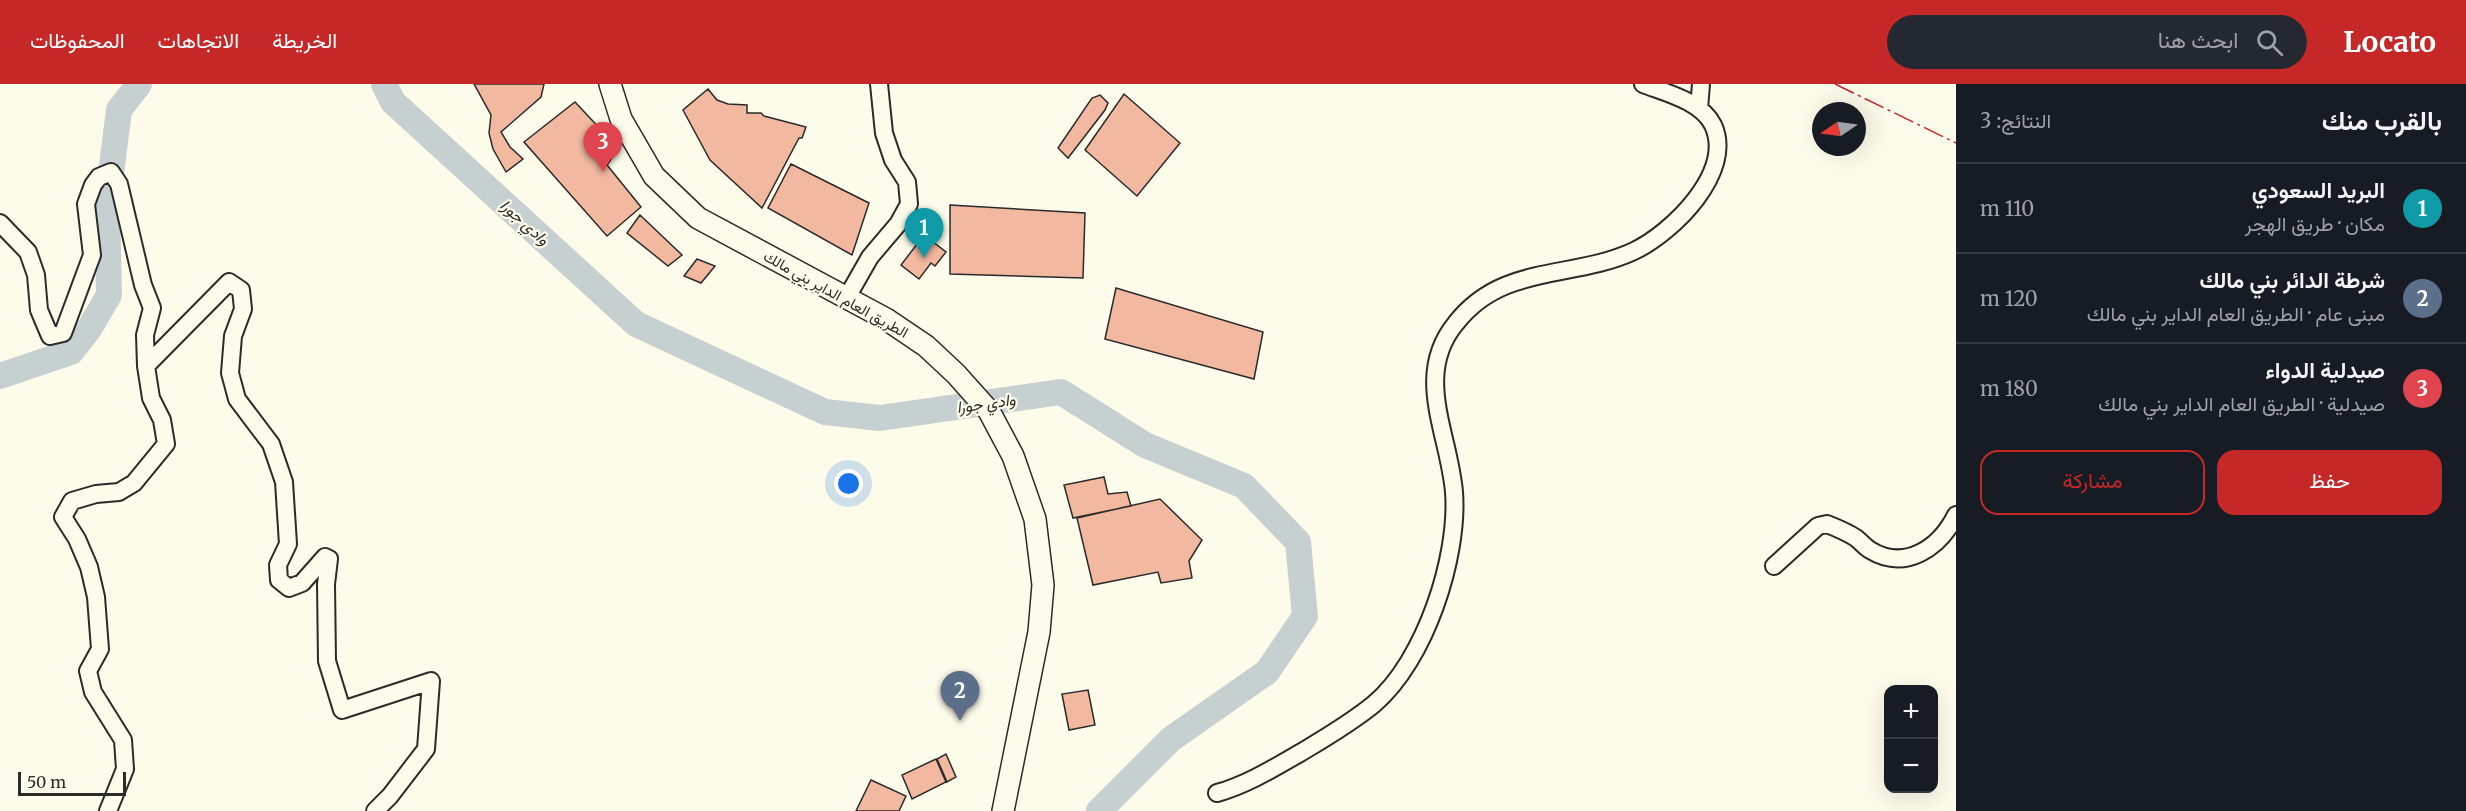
<!DOCTYPE html>
<html lang="ar">
<meta charset="utf-8">
<style>
body{margin:0;font-family:Merriweather,Vazirmatn,serif;background:#242831;color:#f1f3f6;direction:rtl}
.controls{position:absolute;right:18px;bottom:18px;display:grid;overflow:hidden;border-radius:12px;box-shadow:0 6px 24px #0002}
.controls button{width:54px;height:54px;display:grid;place-items:center;padding:0;border:0;border-bottom:2px solid #363941;background:#171b24;color:#f1f3f6;font:30px sans-serif}
.compass{position:absolute;left:1812px;top:18px;width:54px;height:54px;border-radius:50%;background:#171b24;box-shadow:0 6px 24px #0002;rotate:257deg}
.scale{position:absolute;left:18px;bottom:15px;width:108px;box-sizing:border-box;padding-left:6px;border:3px solid #2b2b2b;border-top:0;font-size:16px;line-height:21px;white-space:nowrap;color:#2b2b2b;-webkit-text-stroke:4px #fdfbea;paint-order:stroke}
.you{position:absolute;left:849px;top:400px;width:21px;height:21px;margin:-15px;border:4px solid #fff;border-radius:50%;background:#1a73e8;box-shadow:0 0 0 9px #1a73e833}
.badge{display:grid;place-items:center;width:39px;height:39px;border-radius:50%;background:#c62828;color:#fff;font-size:20px;font-weight:700}
.pin{position:absolute;translate:-50% -50px;filter:drop-shadow(0 2px 3px #0008)}
.pin::after{content:'';position:absolute;top:32px;width:21px;height:18px;background:inherit;clip-path:polygon(0 0,100% 0,50% 100%)}
.list{margin:0;padding:0;list-style:none}
h2{display:flex;justify-content:space-between;align-items:center;height:78px;margin:0;padding:0 24px;font-size:26px}
h2 small{font-size:20px;font-weight:400;color:#9ea1a6}
.list li{display:grid;grid-template-columns:39px 1fr auto;gap:18px;align-items:center;box-sizing:border-box;height:90px;padding:0 24px;border-top:2px solid #363941}
.list b{display:block;font-size:22px;white-space:nowrap}
.list p{margin:0;font-size:20px;white-space:nowrap;color:#9ea1a6}
.list em{font-size:20px;font-style:normal;color:#9ea1a6}
.actions{display:flex;gap:12px;padding:18px 24px}
.actions a{flex:1;padding:14px 0;border:2px solid #c62828;border-radius:18px;text-align:center;font-size:21px;color:#c62828}
.actions .main{background:#c62828;color:#fff}
.icon{flex:none;width:33px;height:33px;fill:none;stroke:currentColor;stroke-width:2;stroke-linecap:round;stroke-linejoin:round}
.map{position:relative;flex:none;width:1956px;height:727px;overflow:hidden;direction:ltr}
header{display:flex;align-items:center;gap:36px;box-sizing:border-box;height:84px;padding:0 30px;background:#c62828;color:#fff}
header strong{font-size:28px}
nav{display:flex;gap:33px;margin-inline-start:auto;font-size:21px}
.search{width:420px;height:54px;background:#242831;display:flex;align-items:center;gap:15px;box-sizing:border-box;padding:0 21px;border-radius:33px;color:#9ea1a6;font-size:22px}
main{display:flex}
aside{flex:1;background:#171b24}
.map>svg:first-child{display:block}
</style>
<header>
<strong>Locato</strong>
<div class="search"><svg class="icon" aria-label="search" viewBox="0 0 24 24"><circle cx="10" cy="10" r="6"/><path d="M15 15l6 6"/></svg>ابحث هنا</div>
<nav><a>الخريطة</a><a>الاتجاهات</a><a>المحفوظات</a></nav>
</header>
<main>
<aside>
<h2>بالقرب منك<small>النتائج: 3</small></h2>
<ul class="list">
<li><span class="badge" style="background:#0f9aa8">1</span><div><b>البريد السعودي</b><p>مكان · طريق الهجر</p></div><em>110 m</em></li>
<li><span class="badge" style="background:#5c6f8a">2</span><div><b>شرطة الدائر بني مالك</b><p>مبنى عام · الطريق العام الداير بني مالك</p></div><em>120 m</em></li>
<li><span class="badge" style="background:#e0444e">3</span><div><b>صيدلية الدواء</b><p>صيدلية · الطريق العام الداير بني مالك</p></div><em>180 m</em></li>
</ul>
<div class="actions"><a class="main">حفظ</a><a>مشاركة</a></div>
</aside>
<div class="map">
<svg width="1956" height="727" viewBox="0 0 1956 727">
<rect width="100%" height="100%" fill="#fdfbea"/>
<g fill="none" stroke-linecap="round" stroke-linejoin="round">
<path stroke="#c7d0d0" stroke-width="26" d="M384,0L393,18L636,240L825,328L880,334L1061,308L1145,361L1244,402L1298,458L1305,532L1267,588L1171,655L1099,727
M0,292L71,268L89,245L109,211L107,122L119,26L139,0"/>
</g>
<path fill="#f2b8a0" stroke="#2b2b2b" stroke-width="1.5" d="M474,0H544L541,13L501,48L510,63L523,75L506,88L493,65L489,49L491,31Z
M708,5L717,16L728,20L747,21V29H761L764,32L806,43L802,54H799L762,124L710,76L683,26Z
M1124,10L1180,59L1137,112L1085,66Z
M1100,11L1108,19L1105,26L1068,74L1058,64L1092,14Z
M575,18L605,50L600,56L614,71L607,81L641,123L607,152L524,58Z
M791,80L869,119L852,171L768,124Z
M950,121L1085,129L1083,194L950,190Z
M640,131L682,171L668,182L627,149Z
M924,151L946,168L935,182L931,179L919,195L901,181Z
M697,175L715,182L701,199L684,192Z
M1116,204L1263,248L1254,295L1105,255Z
M1104,393L1108,410L1127,408L1131,422L1073,434L1064,401Z
M1160,415L1202,456L1189,477L1192,494L1161,499L1158,488L1093,501L1077,434Z
M1088,606L1095,641L1069,646L1062,610Z
M946,670L956,693L947,698L937,675Z
M936,675L946,698L912,715L902,691Z
M871,696L906,712L899,727H856Z"/>
<g fill="none" stroke-linecap="round" stroke-linejoin="round">
<g stroke="#2b2b2b" stroke-width="20">
<path id="minor" d="M1699,25L1701,0
M0,139L28,168L36,191L39,226L50,252L63,249L92,171L86,120L93,101L99,93L111,88L119,100L143,201L152,224L145,251L146,282L151,314L162,336L166,360L134,399L119,408L96,410L72,417L63,433L77,455L89,483L96,513L100,565L88,587L93,608L123,656L125,685L108,727
M846,215L870,173L898,140L909,120L907,98L893,76L884,49L879,0
M146,282L229,198L241,206L243,225L233,252L230,289L237,315L271,360L284,398L288,460L278,481L279,496L289,504L302,499L325,473L329,475L326,500L327,577L342,626L431,597L426,665L390,712L375,727
M1774,482L1818,442L1827,440C1837,444 1847,448 1856,454C1861,458 1865,463 1870,466C1906,488 1940,463 1956,431
M1217,709C1246,701 1274,684 1300,669C1325,654 1351,639 1374,620C1425,577 1459,473 1454,408C1449,349 1413,291 1456,239C1503,179 1572,196 1634,167C1672,149 1735,88 1713,41C1701,17 1666,9 1643,0"/>
</g>
<g stroke="#2b2b2b" stroke-width="24">
<path id="major" d="M610,0L621,35L654,92L698,134L886,235L926,262L956,290L989,327L1013,372L1035,435L1043,501L1039,548L1003,727"/>
</g>
<use href="#minor" stroke="#fdfbea" stroke-width="16"/>
<use href="#major" stroke="#fdfbea" stroke-width="21"/>
<path stroke="#c62828" stroke-width="1.5" stroke-dasharray="21 4.5 3 4.5" stroke-linecap="butt" d="M1835,0L1956,59"/>
</g>
<g text-anchor="middle" dominant-baseline="central" stroke-width="4.5" stroke-linejoin="round" paint-order="stroke">
<g font-size="15" fill="#2b2b2b" stroke="#fdfbea">
<text transform="translate(836 210) rotate(29)">الطريق العام الداير بني مالك</text>
</g>
<g font-size="16" font-style="italic" fill="#2b2b2b" stroke="#fdfbea">
<text transform="translate(525 138) rotate(42)">وادي جورا</text>
<text transform="translate(986 319) rotate(-8)">وادي جورا</text>
</g>
</g>
</svg>
<div class="controls">
<button>+</button>
<button>−</button>
</div>
<svg class="compass" viewBox="-18 -18 36 36"><path d="M0-13l5 13h-10z" fill="#e53935"/><path d="M0 13l5-13h-10z" fill="#9ea1a6"/></svg>
<div class="scale">50 m</div>
<div class="you"></div>
<div class="pin badge" style="left:924px;top:174px;background:#0f9aa8">1</div>
<div class="pin badge" style="left:960px;top:637px;background:#5c6f8a">2</div>
<div class="pin badge" style="left:603px;top:88px;background:#e0444e">3</div>
</div>
</main>
